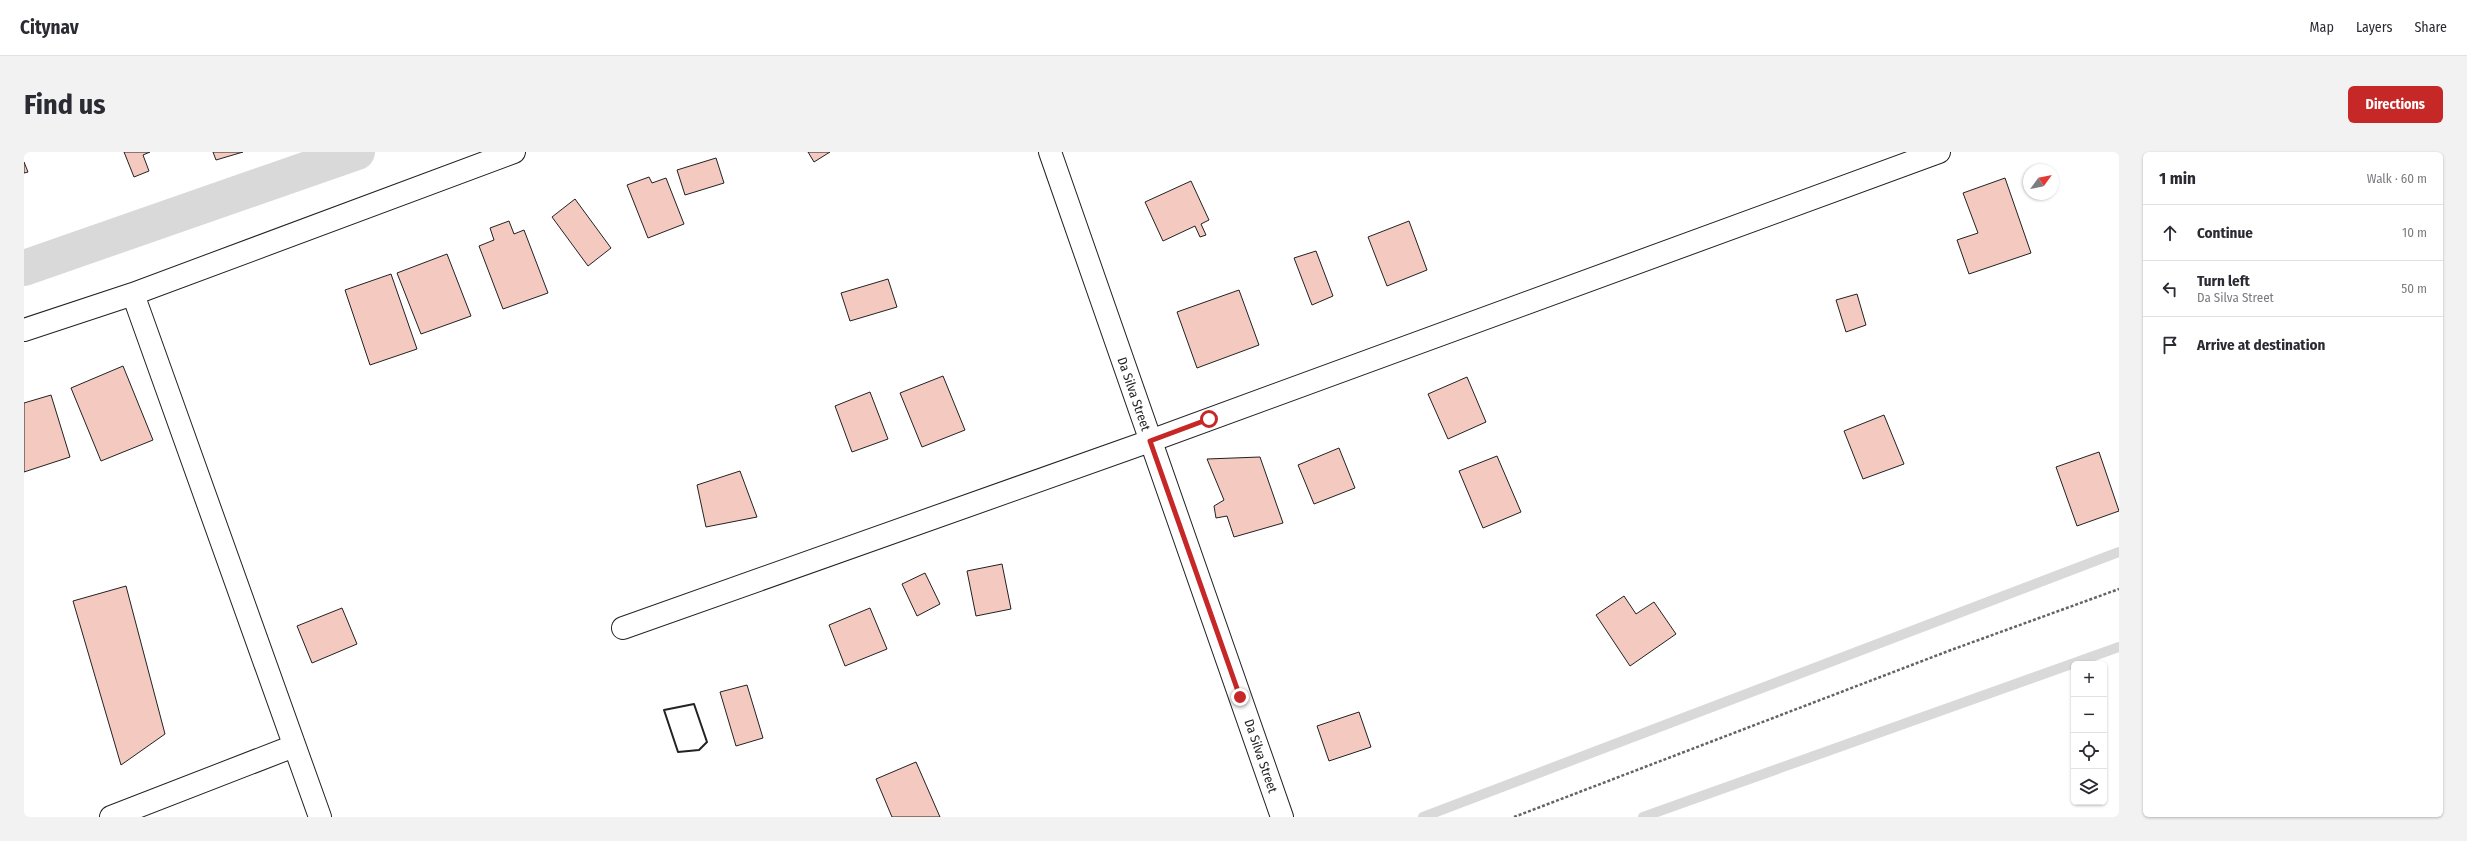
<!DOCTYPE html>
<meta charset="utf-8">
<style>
body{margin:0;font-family:"Fira Sans Condensed",sans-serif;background:#f2f2f3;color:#2b2b33}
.controls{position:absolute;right:12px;bottom:12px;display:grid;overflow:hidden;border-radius:6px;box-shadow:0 1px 3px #0004}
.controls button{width:36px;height:36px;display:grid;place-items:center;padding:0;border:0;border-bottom:1px solid #e1e1e2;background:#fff;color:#2b2b33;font:20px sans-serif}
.compass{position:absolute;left:1999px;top:12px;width:36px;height:36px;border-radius:50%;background:#fff;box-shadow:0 1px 3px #0004;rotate:57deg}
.stop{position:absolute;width:12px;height:12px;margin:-9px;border:3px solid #c62828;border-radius:50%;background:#fff}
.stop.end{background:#c62828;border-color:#fff;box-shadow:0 1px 4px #0008}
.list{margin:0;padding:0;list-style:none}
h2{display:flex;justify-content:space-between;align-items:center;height:52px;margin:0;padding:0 16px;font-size:17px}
h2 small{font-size:13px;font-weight:400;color:#7c7c81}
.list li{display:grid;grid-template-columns:26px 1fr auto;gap:12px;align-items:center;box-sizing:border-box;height:56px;padding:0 16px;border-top:1px solid #e1e1e2}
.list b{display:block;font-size:15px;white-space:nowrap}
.list p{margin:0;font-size:13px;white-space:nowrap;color:#7c7c81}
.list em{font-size:13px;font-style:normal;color:#7c7c81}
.icon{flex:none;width:22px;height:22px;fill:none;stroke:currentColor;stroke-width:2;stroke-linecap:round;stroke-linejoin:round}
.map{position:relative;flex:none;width:2095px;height:665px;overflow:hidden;border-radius:6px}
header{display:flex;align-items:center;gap:24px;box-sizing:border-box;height:56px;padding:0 20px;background:#fff;border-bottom:1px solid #e1e1e2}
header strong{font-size:19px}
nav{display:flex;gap:22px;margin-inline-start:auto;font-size:14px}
.intro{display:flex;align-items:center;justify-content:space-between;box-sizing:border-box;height:96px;padding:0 24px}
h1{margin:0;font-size:28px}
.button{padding:10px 18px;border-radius:6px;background:#c62828;color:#fff;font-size:14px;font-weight:700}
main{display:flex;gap:24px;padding:0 24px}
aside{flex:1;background:#fff;border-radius:6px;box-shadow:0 1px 3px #0004}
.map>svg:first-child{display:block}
</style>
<header>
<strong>Citynav</strong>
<nav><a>Map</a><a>Layers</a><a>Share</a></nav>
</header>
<div class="intro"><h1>Find us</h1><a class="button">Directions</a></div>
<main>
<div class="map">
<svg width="2095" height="665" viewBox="0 0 2095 665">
<rect width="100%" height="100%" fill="#fff"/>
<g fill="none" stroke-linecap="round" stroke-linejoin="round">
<path stroke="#d9d9d9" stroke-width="10" d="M1399,665L2095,400
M1619,665L2095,495"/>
<path stroke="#d9d9d9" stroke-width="36" d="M0,116L333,0"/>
</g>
<path fill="#f3c9c0" stroke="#222" d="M100,0H126L119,3L125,19L110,25Z
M189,0H219L192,8Z
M784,0H806L790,10Z
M692,6L700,31L661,43L653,18Z
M0,10L4,20L0,21Z
M625,25L628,31L642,26L660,72L624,86L603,33Z
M1981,26L2007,101L1945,122L1933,88L1954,81L1939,41Z
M1167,29L1185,68L1177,72L1182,83L1176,85L1171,74L1139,89L1121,50Z
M551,47L587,96L564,114L528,65Z
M485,69L490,82L500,78L524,141L479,157L455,94L470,88L466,76Z
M1385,69L1403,118L1363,134L1344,85Z
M1292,99L1309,144L1288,153L1270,106Z
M423,102L447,164L397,182L373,121Z
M367,122L393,197L346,213L321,138Z
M864,127L873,155L826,169L817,141Z
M1215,138L1235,193L1173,216L1153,160Z
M1833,142L1842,173L1822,180L1812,148Z
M99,214L129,288L77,309L47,236Z
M919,224L941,278L898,295L876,241Z
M1443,225L1462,270L1424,287L1404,242Z
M846,240L864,287L828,300L811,254Z
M27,243L46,305L0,320V251Z
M1860,263L1880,312L1839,327L1820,279Z
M1315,296L1331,336L1290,352L1274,313Z
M2075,300L2095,359L2053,374L2032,315Z
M1473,304L1497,360L1459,376L1435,319Z
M1236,305L1259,371L1210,385L1203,364L1192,366L1190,354L1200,348L1183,307Z
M716,319L733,365L682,375L673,333Z
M978,412L987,457L952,464L943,419Z
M901,421L916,452L893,464L878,432Z
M102,434L141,582L97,613L49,449Z
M1600,444L1612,462L1630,450L1652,482L1606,514L1572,463Z
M318,456L333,492L288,511L273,474Z
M846,456L863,497L821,514L805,473Z
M723,533L739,586L712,594L696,540Z
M1335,560L1347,595L1305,609L1293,574Z
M892,610L916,665H868L852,627Z"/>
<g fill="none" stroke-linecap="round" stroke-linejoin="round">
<g stroke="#222" stroke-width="24">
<path id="minor" d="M1026,0L1258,665
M109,142L296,665
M0,178L109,142L490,0
M599,476L1126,289L1915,0
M87,665L270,594"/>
</g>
<path stroke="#646464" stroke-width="2.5" stroke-dasharray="3 2" stroke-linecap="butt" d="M1490,665L1927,498L2095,437"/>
<use href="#minor" stroke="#fff" stroke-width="22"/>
<path stroke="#222" stroke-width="2" d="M670,552L683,590L675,598L654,600L640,558Z"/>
</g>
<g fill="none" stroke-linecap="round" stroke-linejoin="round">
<path stroke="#c62828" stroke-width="5" d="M1185,267L1126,289L1216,545"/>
</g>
<g text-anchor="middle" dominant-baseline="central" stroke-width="3" stroke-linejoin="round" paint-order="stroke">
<g font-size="13" fill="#222" stroke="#fff">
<text transform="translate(1110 242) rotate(71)">Da Silva Street</text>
<text transform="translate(1237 604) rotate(71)">Da Silva Street</text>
</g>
</g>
</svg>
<div class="controls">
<button>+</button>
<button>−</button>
<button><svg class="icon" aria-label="locate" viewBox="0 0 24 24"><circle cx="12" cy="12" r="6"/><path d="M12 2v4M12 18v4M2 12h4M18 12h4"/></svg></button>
<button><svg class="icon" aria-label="layers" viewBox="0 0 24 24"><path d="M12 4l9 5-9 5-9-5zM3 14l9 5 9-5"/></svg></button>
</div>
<svg class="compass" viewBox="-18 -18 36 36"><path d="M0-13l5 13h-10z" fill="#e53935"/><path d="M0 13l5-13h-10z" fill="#7c7c81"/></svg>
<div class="stop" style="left:1185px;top:267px"></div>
<div class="stop end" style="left:1216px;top:545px"></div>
</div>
<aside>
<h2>1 min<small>Walk · 60 m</small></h2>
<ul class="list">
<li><svg class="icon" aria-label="ahead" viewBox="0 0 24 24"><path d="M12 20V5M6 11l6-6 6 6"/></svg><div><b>Continue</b></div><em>10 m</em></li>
<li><svg class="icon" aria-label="left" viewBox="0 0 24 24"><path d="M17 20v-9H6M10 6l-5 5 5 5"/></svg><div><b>Turn left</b><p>Da Silva Street</p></div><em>50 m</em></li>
<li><svg class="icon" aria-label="arrive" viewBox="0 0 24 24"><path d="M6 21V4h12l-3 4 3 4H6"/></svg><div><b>Arrive at destination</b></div></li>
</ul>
</aside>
</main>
